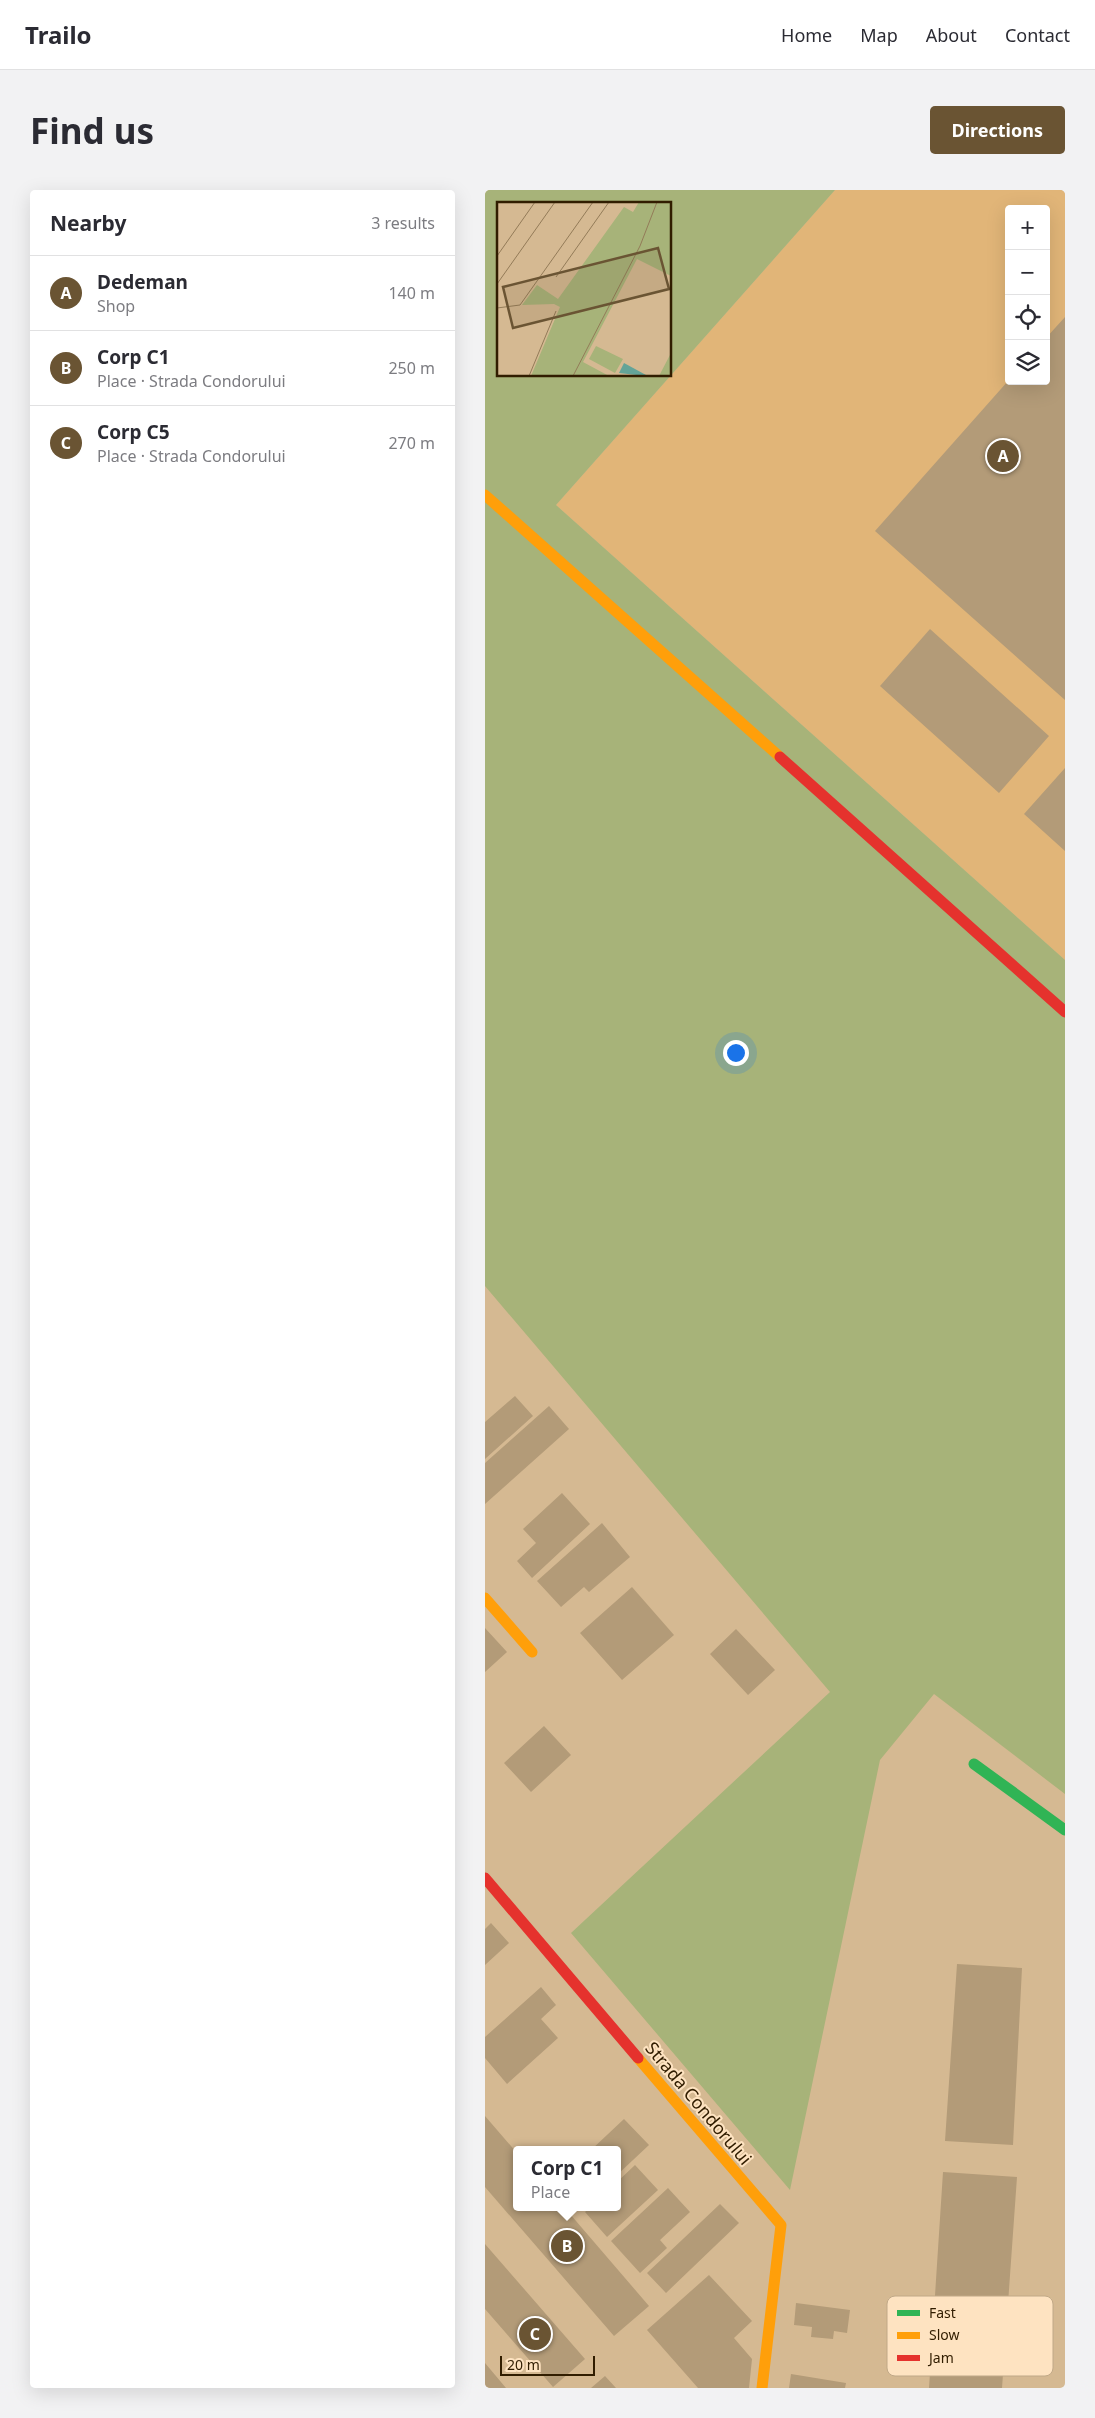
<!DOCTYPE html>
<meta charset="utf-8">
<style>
body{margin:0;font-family:"Noto Sans",sans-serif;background:#f2f2f3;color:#2b2b33}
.controls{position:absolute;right:15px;top:15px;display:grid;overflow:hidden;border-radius:5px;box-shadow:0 5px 20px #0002}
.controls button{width:45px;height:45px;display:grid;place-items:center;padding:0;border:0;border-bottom:1px solid #e1e1e2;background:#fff;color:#2b2b33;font:25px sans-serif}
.scale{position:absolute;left:15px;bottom:12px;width:95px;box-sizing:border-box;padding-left:5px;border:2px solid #311d00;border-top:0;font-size:14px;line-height:18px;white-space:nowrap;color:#311d00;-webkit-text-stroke:4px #fee3c1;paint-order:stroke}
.you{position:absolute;left:250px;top:862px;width:18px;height:18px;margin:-12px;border:4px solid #fff;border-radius:50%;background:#1a73e8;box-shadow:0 0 0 8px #1a73e833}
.badge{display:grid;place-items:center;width:32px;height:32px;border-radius:50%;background:#6a5433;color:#fff;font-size:16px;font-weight:700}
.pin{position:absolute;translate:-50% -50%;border:2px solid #fff;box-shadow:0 1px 5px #0006}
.popup{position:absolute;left:28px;top:1956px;width:108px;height:65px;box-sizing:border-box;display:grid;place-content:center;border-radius:5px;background:#fff;filter:drop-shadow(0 1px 4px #0005);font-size:16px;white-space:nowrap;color:#7c7c81}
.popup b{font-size:19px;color:#2b2b33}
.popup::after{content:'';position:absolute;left:50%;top:100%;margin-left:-10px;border:10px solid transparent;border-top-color:#fff}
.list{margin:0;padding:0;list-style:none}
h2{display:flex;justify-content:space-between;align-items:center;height:65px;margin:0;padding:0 20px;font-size:21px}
h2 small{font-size:16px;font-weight:400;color:#7c7c81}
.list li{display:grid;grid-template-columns:32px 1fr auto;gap:15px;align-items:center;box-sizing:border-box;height:75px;padding:0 20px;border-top:1px solid #e1e1e2}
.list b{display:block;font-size:19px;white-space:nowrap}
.list p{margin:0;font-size:16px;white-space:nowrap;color:#7c7c81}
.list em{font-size:16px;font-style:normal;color:#7c7c81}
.icon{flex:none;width:28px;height:28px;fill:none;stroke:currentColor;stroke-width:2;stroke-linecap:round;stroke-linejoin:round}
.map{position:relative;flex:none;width:580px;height:2198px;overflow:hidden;border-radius:5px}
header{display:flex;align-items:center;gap:30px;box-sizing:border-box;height:70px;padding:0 25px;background:#fff;border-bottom:1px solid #e1e1e2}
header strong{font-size:24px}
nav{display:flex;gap:28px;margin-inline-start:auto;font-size:18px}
.intro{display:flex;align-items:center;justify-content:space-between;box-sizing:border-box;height:120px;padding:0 30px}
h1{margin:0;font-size:35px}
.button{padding:12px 22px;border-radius:5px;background:#6a5433;color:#fff;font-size:18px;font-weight:700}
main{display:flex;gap:30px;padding:0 30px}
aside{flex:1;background:#fff;border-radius:5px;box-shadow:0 5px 20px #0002}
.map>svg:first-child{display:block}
</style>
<header>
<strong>Trailo</strong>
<nav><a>Home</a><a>Map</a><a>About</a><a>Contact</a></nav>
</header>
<div class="intro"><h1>Find us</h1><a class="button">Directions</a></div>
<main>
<aside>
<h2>Nearby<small>3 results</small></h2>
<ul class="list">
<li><span class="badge">A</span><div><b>Dedeman</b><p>Shop</p></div><em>140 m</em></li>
<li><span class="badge">B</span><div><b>Corp C1</b><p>Place · Strada Condorului</p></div><em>250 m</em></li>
<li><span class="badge">C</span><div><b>Corp C5</b><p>Place · Strada Condorului</p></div><em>270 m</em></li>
</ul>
</aside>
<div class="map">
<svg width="580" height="2198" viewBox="0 0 580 2198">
<rect width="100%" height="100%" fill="#d5b992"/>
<path fill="#e1b578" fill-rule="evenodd" d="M350,0H580V770L71,315ZM524,19H561V191H524Z"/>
<path fill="#a7b379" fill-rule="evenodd" d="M0,0H350L71,315L580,770V1604L449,1504L395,1570L305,2000L86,1743L345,1502L0,1096ZM14,14H185V185H14Z"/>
<path fill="#b39b78" d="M580,127V510L390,341L523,191H561V148Z
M445,439L564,546L514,603L395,496Z
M580,578V661L539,624Z
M30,1206L48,1226L0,1269V1232Z
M64,1216L84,1239L0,1314V1273Z
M77,1303L105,1334L47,1388L32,1371L51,1353L38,1339Z
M117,1333L145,1367L104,1402L99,1397L76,1417L52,1391Z
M147,1397L189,1445L137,1490L95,1443Z
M0,1438L22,1462L0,1482Z
M251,1439L290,1480L263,1505L225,1464Z
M59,1536L86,1565L46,1602L19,1573Z
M6,1733L24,1753L0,1775V1739Z
M472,1774L537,1778L528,1955L460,1951Z
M56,1797L71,1815L56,1829L73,1848L22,1894L0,1868V1847Z
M0,1926L32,1963V2017H79L164,2116L129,2146L0,1997Z
M139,1929L164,1955L132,1985V1960H106Z
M150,1975L173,2000L122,2047L100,2022L105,2017H132V1992Z
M458,1982L532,1987L517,2198H444Z
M183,1998L205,2022L175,2050L182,2058L155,2083L126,2051Z
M235,2014L254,2033L181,2103L162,2083Z
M0,2054L100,2169L68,2197L0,2119Z
M224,2085L267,2131L249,2148L267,2169L264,2198H213L162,2140Z
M311,2113L365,2120L362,2143L349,2141L348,2149L326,2147L327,2137L309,2135Z
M0,2173L21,2198H0Z
M306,2184L361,2193L360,2198H304Z
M120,2186L131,2198H106Z"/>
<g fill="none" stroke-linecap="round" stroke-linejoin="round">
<path stroke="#30b455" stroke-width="11" d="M489,1574L580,1640"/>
<path stroke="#ff9f0a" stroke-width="11" d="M0,305L295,567
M0,1408L47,1462
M153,1868L296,2035L277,2198"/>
<path stroke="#e5322d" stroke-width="11" d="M295,567L580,822
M0,1688L153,1868"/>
</g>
<g text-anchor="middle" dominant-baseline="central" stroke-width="4" stroke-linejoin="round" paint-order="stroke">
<g font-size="18" fill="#311d00" stroke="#fee3c1">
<text transform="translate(214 1913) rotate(50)">Strada Condorului</text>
</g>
</g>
<g transform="translate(12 12)">
<rect width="174" height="174" fill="#d5b992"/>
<path d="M142,0H174V74L140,57L86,160L112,174H34L63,105L57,102L25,103L40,83L61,97L127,5L136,10ZM99,144L126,157L118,171L92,157ZM174,151V174H162Z" fill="#a7b379"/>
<path d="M127,161L149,173L148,174L122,171Z" fill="#64a498"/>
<path fill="none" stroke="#937b58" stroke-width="1" d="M0,54L38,0M59,75L112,0M0,82L58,0M0,106L23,103L96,0M32,174L59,109M76,174L143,44L160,0"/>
<path fill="#6a5433" fill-opacity="0.15" stroke="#6a5433" stroke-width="2.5" d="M161,46L172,87L16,126L6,85Z"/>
<rect width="174" height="174" fill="none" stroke="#311d00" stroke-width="2.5"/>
</g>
<rect x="402" y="2106" width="166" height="80" rx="8" fill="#fee3c1" stroke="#c0a887" stroke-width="1"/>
<rect x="412" y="2120" width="23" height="6" fill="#30b455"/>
<rect x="412" y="2142" width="23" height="7" fill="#ff9f0a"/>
<rect x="412" y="2165" width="23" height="6" fill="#e5322d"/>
<g font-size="14" fill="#311d00">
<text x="444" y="2128">Fast</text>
<text x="444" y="2150">Slow</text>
<text x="444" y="2173">Jam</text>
</g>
</svg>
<div class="controls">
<button>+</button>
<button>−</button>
<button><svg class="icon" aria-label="locate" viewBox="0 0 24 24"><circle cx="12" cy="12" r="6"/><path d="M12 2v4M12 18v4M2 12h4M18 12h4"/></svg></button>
<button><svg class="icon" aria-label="layers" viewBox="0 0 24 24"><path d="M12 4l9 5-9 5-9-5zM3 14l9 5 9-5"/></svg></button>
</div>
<div class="scale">20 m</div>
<div class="you"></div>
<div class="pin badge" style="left:518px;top:266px">A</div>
<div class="pin badge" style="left:82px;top:2056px">B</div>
<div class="popup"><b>Corp C1</b>Place</div>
<div class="pin badge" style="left:50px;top:2144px">C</div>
</div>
</main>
